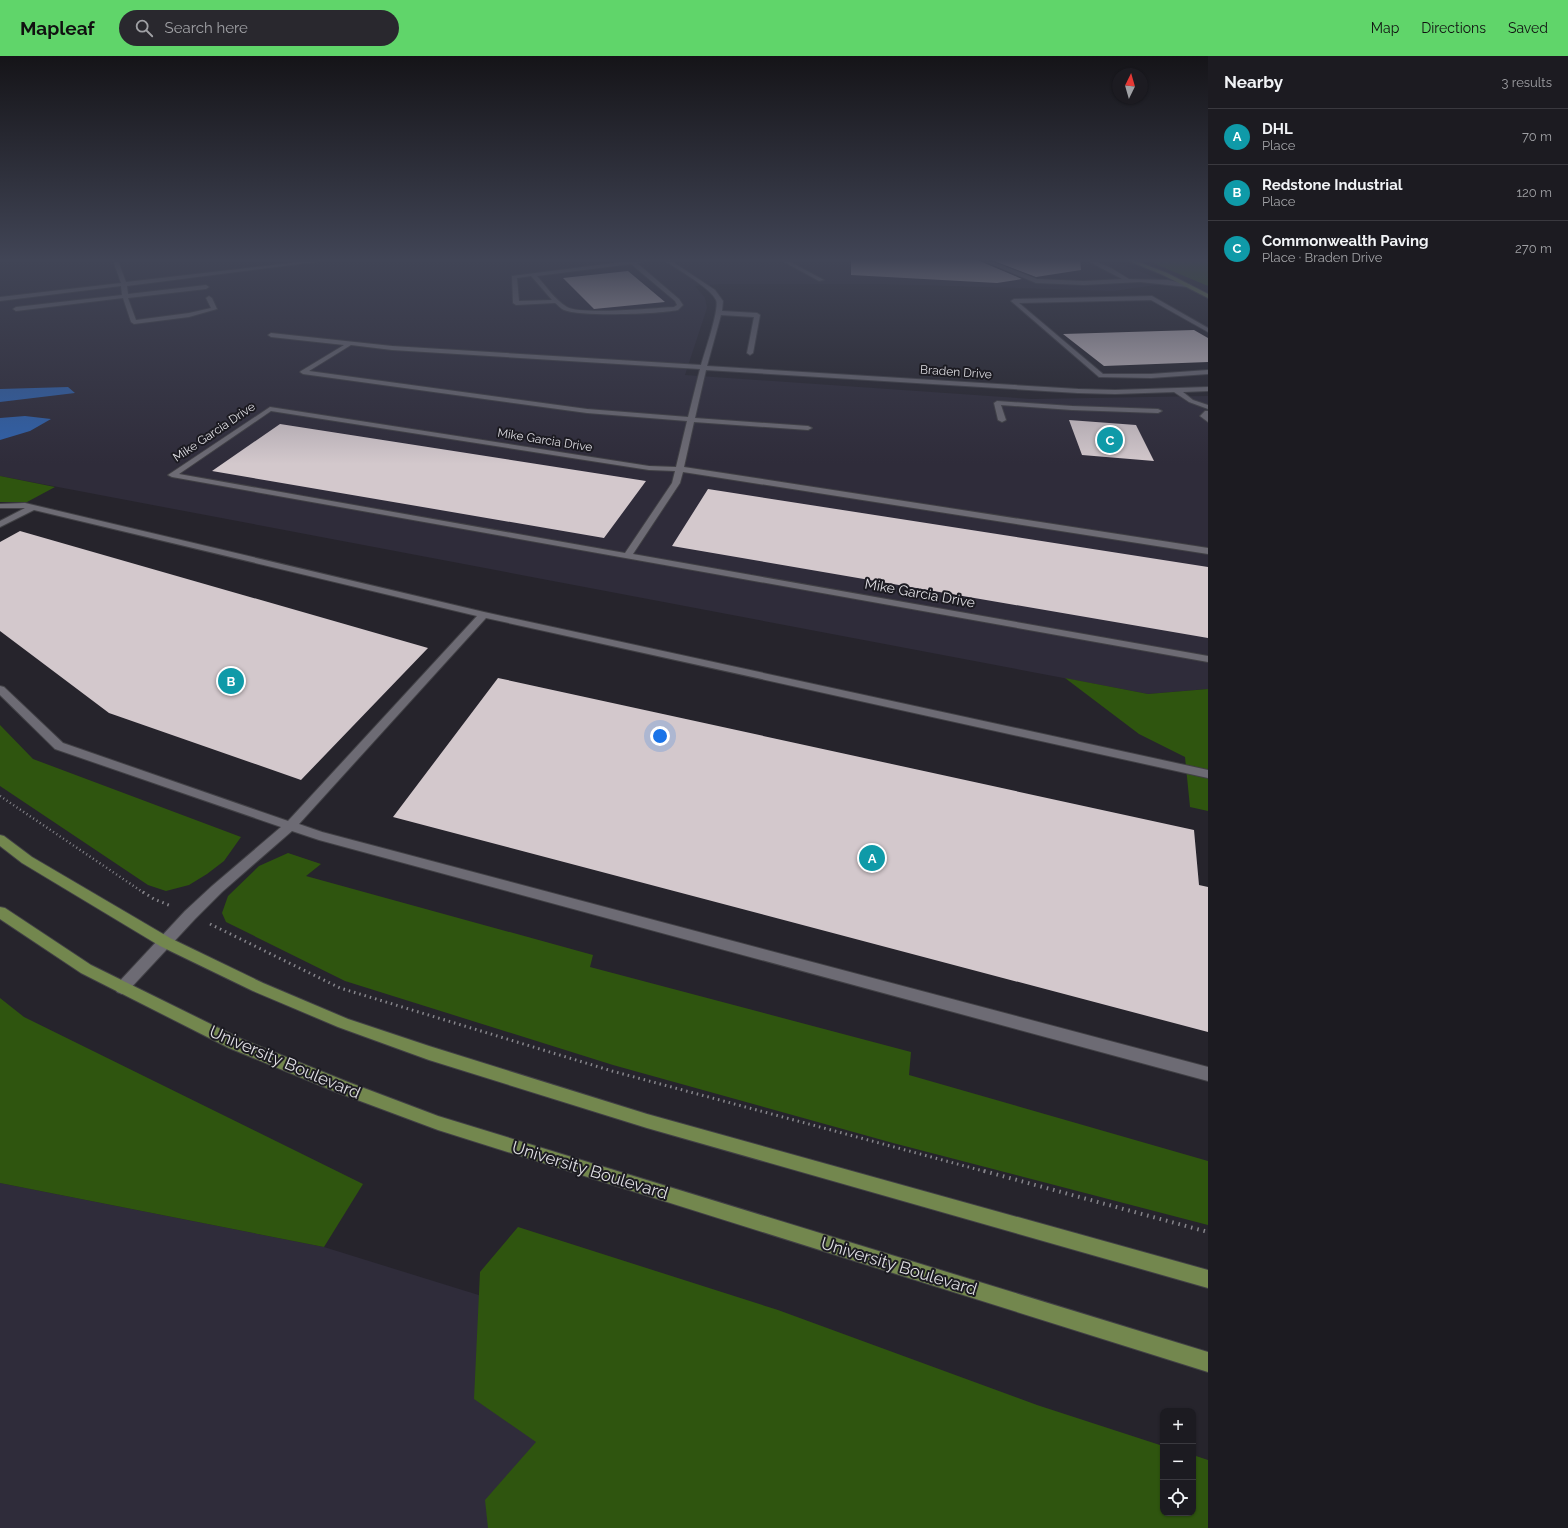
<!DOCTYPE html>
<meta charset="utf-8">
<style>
body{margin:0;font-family:Raleway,sans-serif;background:#29282e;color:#f1f3f6}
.controls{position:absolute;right:12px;bottom:12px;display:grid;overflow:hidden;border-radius:8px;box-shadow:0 1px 3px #0004}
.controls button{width:36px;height:36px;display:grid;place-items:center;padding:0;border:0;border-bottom:1px solid #3a393f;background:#1c1b21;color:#f1f3f6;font:20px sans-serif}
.compass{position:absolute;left:1112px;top:12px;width:36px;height:36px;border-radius:50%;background:#1c1b21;box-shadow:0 1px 3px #0004;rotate:5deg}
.you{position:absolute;left:660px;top:680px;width:14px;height:14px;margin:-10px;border:3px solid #fff;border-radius:50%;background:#1a73e8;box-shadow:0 0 0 6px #1a73e833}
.badge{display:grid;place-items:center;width:26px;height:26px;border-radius:50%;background:#60d56a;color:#fff;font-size:13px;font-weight:700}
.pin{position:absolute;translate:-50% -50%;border:2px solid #fff;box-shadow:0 1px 4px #0006}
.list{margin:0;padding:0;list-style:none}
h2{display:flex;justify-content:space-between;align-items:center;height:52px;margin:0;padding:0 16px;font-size:17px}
h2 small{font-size:13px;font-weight:400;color:#a0a1a5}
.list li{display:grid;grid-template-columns:26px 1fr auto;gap:12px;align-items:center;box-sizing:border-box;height:56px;padding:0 16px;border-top:1px solid #3a393f}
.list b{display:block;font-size:15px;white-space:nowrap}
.list p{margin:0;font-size:13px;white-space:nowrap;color:#a0a1a5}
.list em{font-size:13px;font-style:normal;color:#a0a1a5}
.icon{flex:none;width:22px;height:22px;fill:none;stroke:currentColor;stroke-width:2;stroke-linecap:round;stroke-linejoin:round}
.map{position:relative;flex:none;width:1208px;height:1472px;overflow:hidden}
header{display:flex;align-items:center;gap:24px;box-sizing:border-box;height:56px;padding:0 20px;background:#60d56a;color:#111}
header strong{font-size:19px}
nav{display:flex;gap:22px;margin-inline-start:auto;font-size:14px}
.search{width:280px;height:36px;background:#29282e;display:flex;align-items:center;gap:10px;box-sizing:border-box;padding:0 14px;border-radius:22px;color:#a0a1a5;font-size:15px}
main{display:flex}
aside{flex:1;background:#1c1b21}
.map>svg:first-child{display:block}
</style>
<header>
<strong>Mapleaf</strong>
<div class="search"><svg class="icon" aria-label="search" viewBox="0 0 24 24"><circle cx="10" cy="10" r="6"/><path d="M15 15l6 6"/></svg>Search here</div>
<nav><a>Map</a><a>Directions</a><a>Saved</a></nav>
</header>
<main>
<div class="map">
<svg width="1208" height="1472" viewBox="0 0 1208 1472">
<rect width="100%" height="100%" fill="#26242c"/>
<path fill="#2f2c3a" d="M0,202H1105L1170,227L1114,235L881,228H721L695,230L705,242L707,252L685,319L1032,343L1208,340V633L1148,638L0,420Z
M0,1127L324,1191L1163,1452V1457L1208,1472H0Z"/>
<path fill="#2f550f" d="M1141,202H1208V230Z
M0,420L55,431L27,446H0Z
M1065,622L1148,638L1208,633V755L1190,751L1185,701L1139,678Z
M0,669L33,703L241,781L224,805L207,818L189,829L166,835L148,829L0,730Z
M288,797L321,808L306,820L593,899L590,911L911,996L909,1019L1208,1105V1169L893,1087L613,1009L345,925L226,866L222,857L228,840L259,810Z
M0,942L24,961L363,1128L324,1191L0,1127Z
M518,1171L778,1254L1037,1349L1163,1390V1457H1193V1399L1208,1404V1472H488L485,1444L536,1386L474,1343L480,1216Z"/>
<path fill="#3062ac" d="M68,331L75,337L0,346V333Z
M25,360L51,363L30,375L0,384V362Z"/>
<path fill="#d3c8cc" d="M851,202H975V203L1022,223L997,227L851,219Z
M986,202H1080L1081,214L1036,221Z
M628,215L665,246L594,253L563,222Z
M1194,274L1208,282V306L1104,310L1063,278Z
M1069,364L1136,369L1154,405L1082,399Z
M280,368L646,425L604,482L212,415Z
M708,433L1208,511V582L672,490Z
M20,475L428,592L301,724L109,657L0,575V486Z
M498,622L1194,774L1199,829L1208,831V976L393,761Z"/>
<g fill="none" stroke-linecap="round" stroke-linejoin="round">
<g stroke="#414045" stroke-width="2">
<path id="minor" d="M112,202H117L126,226L334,202H347L127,230L128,238L206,229L209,231L206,233L128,242L136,264L189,257L211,252L206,242L209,240L212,242L217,253L189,261L134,268L131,266L123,242L16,255L13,253L16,251L122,239L121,230L0,245V241L121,227Z
M653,202H667L715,234L723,245L722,255L757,257L760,259L753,297L750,299L747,297L754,261L721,259L707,310L1078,333L1115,334L1208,331V335L1183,336L1193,344L1208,349V353L1189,346L1174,336L1115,338L1078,337L706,314L695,362L808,370L812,372L808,374L694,366L684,411L1208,492V498L683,416L680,427L633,498L1208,600V606L172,421L168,419L270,351L649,410L676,411L687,365L587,357L303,318L300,316L301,315L344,289L271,281L268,279L271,277L392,290L701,309C704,298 720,252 716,244C711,232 675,212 662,203L637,207L679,243L683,249L678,254C659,258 581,261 564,254C561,253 558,249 555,247L516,249L513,247L512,220ZM631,208L675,245L677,249L674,251C654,252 581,259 567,251C555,244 546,230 537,220ZM531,220L552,244L519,245L517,222ZM351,289L392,294L700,313L688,361L587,353L309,315ZM271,355L649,414L675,415L672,427L625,497L179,418Z
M777,202H783L824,224L819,225Z
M976,202H983L1037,223L1084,225L1122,223L1082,202H1088L1111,212L1129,223L1168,224L1191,229L1188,231L1140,226L1084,229L1036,227Z
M1152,240L1208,272V276L1151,244L1019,247L1103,318H1151L1208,314V318L1151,322L1099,321L1011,245L1014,243Z
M997,345L1072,350L1158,353L1162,355L1158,357L1072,354L1001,349L1006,364L1002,366L998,364L994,347Z
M1205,355H1208V366L1200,360Z
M25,447L484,556L1208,714V722L486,562L299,768L322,776L1208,1011V1025L319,784L292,775L222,836L195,863L127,936L122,938L117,936L115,932L117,928L185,855L212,830L281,771L55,693L0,639V630L4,631L63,687L288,765L477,560L34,454L0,471V465L25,452H0V448Z"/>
</g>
<g stroke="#414045" stroke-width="2">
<path id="major" d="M1122,202H1128L1167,217L1208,238V242L1163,219Z
M0,779L4,780L32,801L170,882L263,927L348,963L429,990L647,1058L1208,1214V1232L647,1072L429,1004L338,971L253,935L160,890L22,807L0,790Z
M0,851L5,852L91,909L239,982L348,1026L438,1060L1208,1296V1316L438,1074L336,1036L229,992L81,917L0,863Z"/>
</g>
<path stroke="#86858b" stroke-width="2.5" stroke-dasharray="1 3" stroke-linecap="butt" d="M0,740L144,837"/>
<path stroke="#86858b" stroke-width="3" stroke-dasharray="1.5 4" stroke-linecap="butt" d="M143,836L154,843L171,850
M210,868L340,932L612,1015L987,1116"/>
<path stroke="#86858b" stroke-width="4" stroke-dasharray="1.5 5" stroke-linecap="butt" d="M984,1115L1208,1176"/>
<use href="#minor" fill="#6d6b74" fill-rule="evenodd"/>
<use href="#major" fill="#73874e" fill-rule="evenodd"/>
</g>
<linearGradient id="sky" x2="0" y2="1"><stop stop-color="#151418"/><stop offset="0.5" stop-color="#414556"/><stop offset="1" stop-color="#414556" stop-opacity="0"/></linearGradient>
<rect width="1208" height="408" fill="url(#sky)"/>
<g text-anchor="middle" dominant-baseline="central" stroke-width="4" stroke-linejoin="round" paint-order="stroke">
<g font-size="12" fill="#dedde2" stroke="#1c1b22">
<text transform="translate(956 316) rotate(4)">Braden Drive</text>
<text transform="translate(214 376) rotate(-34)">Mike Garcia Drive</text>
<text transform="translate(545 384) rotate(9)">Mike Garcia Drive</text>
</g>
<g font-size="14" fill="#dedde2" stroke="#1c1b22">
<text transform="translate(920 537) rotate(10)">Mike Garcia Drive</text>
</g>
<g font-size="17" fill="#dedde2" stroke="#1c1b22">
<text transform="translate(285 1006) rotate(23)">University Boulevard</text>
<text transform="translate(590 1114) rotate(17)">University Boulevard</text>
<text transform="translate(899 1210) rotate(17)">University Boulevard</text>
</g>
</g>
</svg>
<div class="controls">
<button>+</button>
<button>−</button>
<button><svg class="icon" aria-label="locate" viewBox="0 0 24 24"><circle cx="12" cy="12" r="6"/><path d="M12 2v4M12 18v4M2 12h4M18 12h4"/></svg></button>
</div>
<svg class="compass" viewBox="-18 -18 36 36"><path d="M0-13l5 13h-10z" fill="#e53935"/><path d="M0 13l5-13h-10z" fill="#a0a1a5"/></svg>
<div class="you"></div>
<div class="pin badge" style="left:872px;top:802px;background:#0f9aa8">A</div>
<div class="pin badge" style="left:231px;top:625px;background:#0f9aa8">B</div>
<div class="pin badge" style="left:1110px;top:384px;background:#0f9aa8">C</div>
</div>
<aside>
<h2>Nearby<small>3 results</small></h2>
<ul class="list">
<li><span class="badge" style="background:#0f9aa8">A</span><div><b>DHL</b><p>Place</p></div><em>70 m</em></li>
<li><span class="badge" style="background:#0f9aa8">B</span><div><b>Redstone Industrial</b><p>Place</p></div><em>120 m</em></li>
<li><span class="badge" style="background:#0f9aa8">C</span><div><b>Commonwealth Paving</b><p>Place · Braden Drive</p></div><em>270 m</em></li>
</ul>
</aside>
</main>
